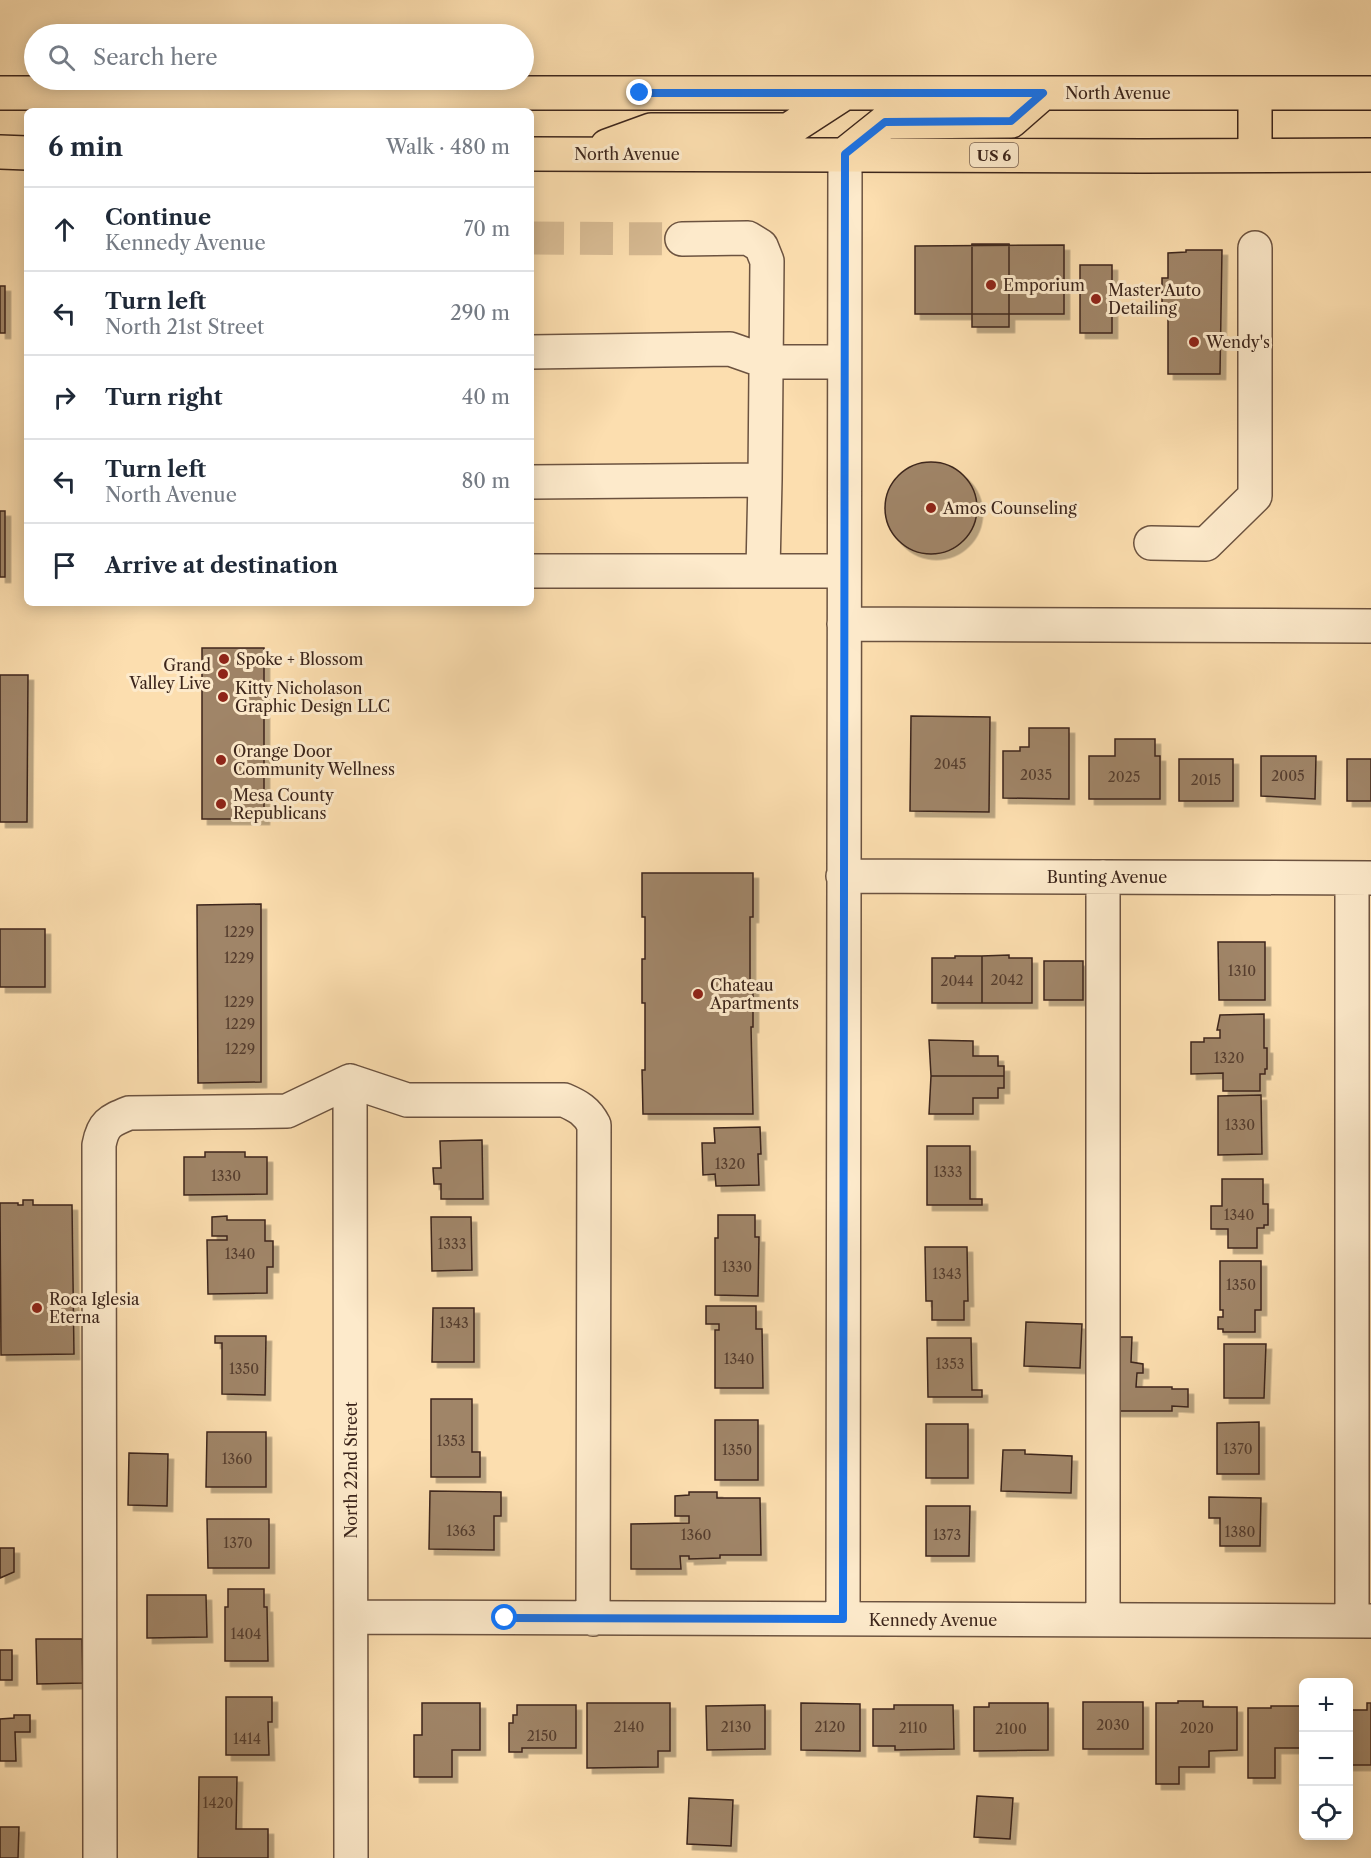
<!DOCTYPE html>
<meta charset="utf-8">
<style>
body{margin:0;font-family:"Libre Caslon Text",serif;background:#f6f6f7;color:#1f2937}
.controls{position:absolute;right:18px;bottom:18px;display:grid;overflow:hidden;border-radius:9px;box-shadow:0 3px 15px #0003}
.controls button{width:54px;height:54px;display:grid;place-items:center;padding:0;border:0;border-bottom:2px solid #e0e1e3;background:#fff;color:#1f2937;font:30px sans-serif}
.stop{position:absolute;width:18px;height:18px;margin:-14px;border:4px solid #1a73e8;border-radius:50%;background:#fff}
.stop.end{background:#1a73e8;border-color:#fff;box-shadow:0 2px 6px #0008}
.list{margin:0;padding:0;list-style:none}
h2{display:flex;justify-content:space-between;align-items:center;height:78px;margin:0;padding:0 24px;font-size:26px}
h2 small{font-size:20px;font-weight:400;color:#747a83}
.list li{display:grid;grid-template-columns:39px 1fr auto;gap:18px;align-items:center;box-sizing:border-box;height:84px;padding:0 24px;border-top:2px solid #e0e1e3}
.list b{display:block;font-size:22px;white-space:nowrap}
.list p{margin:0;font-size:20px;white-space:nowrap;color:#747a83}
.list em{font-size:20px;font-style:normal;color:#747a83}
.icon{flex:none;width:33px;height:33px;fill:none;stroke:currentColor;stroke-width:2;stroke-linecap:round;stroke-linejoin:round}
.map{position:relative;flex:none;width:1371px;height:1858px;overflow:hidden}
.search{position:absolute;background:#fff;box-shadow:0 3px 15px #0003;left:24px;top:24px;width:510px;height:66px;display:flex;align-items:center;gap:15px;box-sizing:border-box;padding:0 21px;border-radius:33px;color:#747a83;font-size:22px}
.panel{position:absolute;background:#fff;box-shadow:0 3px 15px #0003;left:24px;top:108px;width:510px;height:498px;border-radius:9px}
.map>svg:first-child{display:block}
</style>
<div class="map">
<svg width="1371" height="1858" viewBox="0 0 1371 1858">
<defs>
<filter id="shadow"><feDropShadow dx="5.5" dy="5.5" stdDeviation="0" flood-color="#0004"/></filter>
</defs>
<rect width="100%" height="100%" fill="#fcdeaf"/>
<filter id="stains"><feTurbulence type="fractalNoise" baseFrequency=".00333" numOctaves="4"/><feColorMatrix values="0 0 0 0 .2 0 0 0 0 .09 0 0 0 0 .02 0 0 0 .5 -.17"/></filter>
<radialGradient id="worn" r=".72"><stop offset=".6" stop-color="#630" stop-opacity="0"/><stop offset="1" stop-color="#630" stop-opacity=".3"/></radialGradient>
<path fill="#a08568" stroke="#3c251b" stroke-width="1.5" filter="url(#shadow)" d="M972,244H1009V327H972Z
M1064,245V314H915V246Z
M1186,250H1222L1220,374H1168V306H1162V278H1168V253L1186,252Z
M1080,265H1112V333H1080Z
M0,286H5V333H0Z
M885 508a46 46 0 1 1 92 0a46 46 0 1 1-92 0Z
M0,511H5V577H0Z
M202,648H264V819H202Z
M0,675H28L27,822H0Z
M911,716L990,717L989,812L910,811Z
M1029,728H1069V799L1003,798V751H1020V747H1029Z
M1115,739H1155V756H1160V799H1089V756H1115Z
M1261,756H1316L1315,799L1261,796Z
M1179,759H1233V801H1179Z
M1347,759H1371V801H1347Z
M642,873H753V917H750V984H753V1027H751L753,1114H643L642,1070H645V1003H642V959H645V917H642Z
M261,904V1082L198,1083L197,905Z
M0,929H45V987H0Z
M1218,942H1265V1000H1219Z
M1009,955V958H1032V1003H982V956Z
M955,956H982V1003H932V958H955Z
M1044,961H1083V1000H1044Z
M1264,1014V1048H1267V1069H1265V1074H1260V1091H1223V1073L1191,1074V1042H1204V1038H1220V1030H1217L1220,1015Z
M929,1040L973,1041V1056H998V1066H1004V1076H931Z
M931,1076H1004V1088H998V1098H973V1114H929Z
M1261,1095L1262,1154L1218,1155V1096Z
M760,1127L761,1154H758L759,1185L716,1186L715,1174L703,1175L702,1143H715L714,1128Z
M482,1140L483,1199H441V1184H434L433,1168H441L440,1141Z
M927,1146H970V1199H982V1205H927Z
M205,1152H245V1157H267V1194L184,1195V1157H205Z
M1222,1179H1263V1204H1268V1225H1264V1228H1257V1248H1228V1229H1211V1206H1222Z
M23,1200H33V1205H72L74,1354L1,1355L0,1203H18V1205H23Z
M718,1215H755V1237H759L758,1296L715,1295V1238H718Z
M227,1216V1220H265V1241H273V1267H267V1293L208,1294L207,1240H227V1236H212V1217Z
M431,1217H471L472,1270L432,1271Z
M925,1247H967L968,1301H964V1320H932V1301H926Z
M1220,1261H1261V1310H1255V1332H1223V1329H1218V1317H1223V1310H1220Z
M706,1306H756V1329H762L763,1388H715V1330H719V1324H706Z
M433,1308H474V1362H432Z
M1026,1322L1082,1324L1080,1368L1024,1366Z
M215,1336H266L265,1395L222,1394V1343H215Z
M1115,1337H1132L1131,1362L1143,1364V1373H1137L1136,1387H1172V1389H1188V1407L1172,1406V1411H1115Z
M927,1338H971L972,1390H982V1397H928Z
M1224,1344H1266L1264,1398H1224Z
M431,1399H472V1452H480V1477H431Z
M715,1420H758V1480H715Z
M1259,1422V1474H1217V1423Z
M926,1424H968V1478H926Z
M207,1432H266V1487H206Z
M1003,1450H1025V1454L1072,1456L1071,1493L1001,1491Z
M129,1453L168,1454L167,1506L128,1505Z
M430,1491L501,1492V1516H494V1550L429,1549Z
M689,1492H717V1498H760L761,1555H720V1558L689,1559V1556H680L681,1569H631V1524L689,1523V1516H675V1496L689,1495Z
M1209,1497L1261,1498L1260,1546H1220V1518H1209Z
M926,1506H970L969,1556H926Z
M207,1519H269V1568H208Z
M0,1548H14V1572L0,1578Z
M228,1589H264V1607H267L268,1661H225V1607H228Z
M147,1595H206L207,1637L147,1638Z
M36,1639H82L83,1683L37,1684Z
M0,1650H12V1680H0Z
M226,1697H272V1722H268L269,1755H226Z
M1178,1701H1203V1707H1237V1750L1209,1751V1767H1179V1784H1156V1703H1178Z
M1083,1702H1143V1749H1083Z
M422,1703H480V1750H452V1777H414V1735H422Z
M587,1703H670V1751H658V1767L587,1768Z
M801,1703L860,1704V1751L801,1750Z
M989,1703H1048V1750L974,1751V1707H989Z
M1367,1703H1371V1765H1348V1710H1367Z
M517,1705H576V1748H522V1752H509V1723H513V1715H517Z
M765,1705V1749L707,1750L706,1706Z
M894,1705H953L954,1749L895,1750V1746H873V1709H894Z
M1271,1706H1304V1748H1275V1778H1248V1708H1271Z
M14,1715H30V1732H15L16,1761H0V1719L14,1718Z
M199,1777H237L236,1829H268V1858H198Z
M977,1796L1013,1798L1010,1839L974,1837Z
M689,1798L733,1800L731,1846L687,1844Z
M0,1827H19L18,1858H0Z"/>
<g fill="none" stroke-linecap="round" stroke-linejoin="round">
<path stroke="#d6b991" stroke-width="33" stroke-dasharray="33 16" stroke-linecap="butt" d="M531,238L682,239"/>
<g stroke="#6c5340" stroke-width="36">
<path id="minor" d="M531,352L730,349L767,362H844
M531,482L765,480L767,261L761,246L748,238L682,239
M1151,543L1206,544L1255,496V248
M763,570L765,480
M531,571H844
M844,624L1371,626
M843,876L1371,878
M1103,877V1620
M350,1081L351,1858
M351,1617L1371,1621
M843,1619L845,154
M1352,1621V878
M100,1858L99,1145C103,1124 109,1121 129,1113L287,1111L350,1081L407,1100H564C578,1106 587,1111 594,1125L593,1619"/>
</g>
<g stroke="#3c251b" stroke-width="36">
<path id="major" d="M0,93H1371
M1255,93V154
M607,146L651,130H788L845,93
M0,152L27,153
M531,154L1143,156L1371,155
M845,154L885,122L1011,121L1043,93"/>
</g>
<use href="#minor" stroke="#fdeacb" stroke-width="33"/>
<use href="#major" stroke="#fcdeaf" stroke-width="33"/>
</g>
<g fill="none" stroke-linecap="round" stroke-linejoin="round">
<path stroke="#1a73e8" stroke-width="8" d="M505,1618L843,1619L845,154L885,122L1011,121L1043,93H640"/>
</g>
<g fill="#8f2418" stroke="#fdeacb" stroke-width="2">
<circle cx="991" cy="285" r="6"/>
<circle cx="1096" cy="299" r="6"/>
<circle cx="1194" cy="342" r="6"/>
<circle cx="931" cy="508" r="6"/>
<circle cx="224" cy="659" r="6"/>
<circle cx="223" cy="674" r="6"/>
<circle cx="223" cy="697" r="6"/>
<circle cx="221" cy="760" r="6"/>
<circle cx="221" cy="804" r="6"/>
<circle cx="698" cy="994" r="6"/>
<circle cx="37" cy="1308" r="6"/>
</g>
<g text-anchor="middle" dominant-baseline="central" stroke-width="6" stroke-linejoin="round" paint-order="stroke">
<g font-size="14" fill="#553d2e">
<text x="950" y="764">2045</text>
<text x="1036" y="775">2035</text>
<text x="1288" y="776">2005</text>
<text x="1124" y="777">2025</text>
<text x="1206" y="780">2015</text>
<text x="239" y="932">1229</text>
<text x="239" y="958">1229</text>
<text x="1242" y="971">1310</text>
<text x="1007" y="980">2042</text>
<text x="957" y="981">2044</text>
<text x="239" y="1002">1229</text>
<text x="240" y="1024">1229</text>
<text x="240" y="1049">1229</text>
<text x="1229" y="1058">1320</text>
<text x="1240" y="1125">1330</text>
<text x="730" y="1164">1320</text>
<text x="948" y="1172">1333</text>
<text x="226" y="1176">1330</text>
<text x="1239" y="1215">1340</text>
<text x="452" y="1244">1333</text>
<text x="240" y="1254">1340</text>
<text x="737" y="1267">1330</text>
<text x="947" y="1274">1343</text>
<text x="1241" y="1285">1350</text>
<text x="454" y="1323">1343</text>
<text x="739" y="1359">1340</text>
<text x="950" y="1364">1353</text>
<text x="244" y="1369">1350</text>
<text x="451" y="1441">1353</text>
<text x="1238" y="1449">1370</text>
<text x="737" y="1450">1350</text>
<text x="237" y="1459">1360</text>
<text x="461" y="1531">1363</text>
<text x="1240" y="1532">1380</text>
<text x="696" y="1535">1360</text>
<text x="947" y="1535">1373</text>
<text x="238" y="1543">1370</text>
<text x="246" y="1634">1404</text>
<text x="1113" y="1725">2030</text>
<text x="629" y="1727">2140</text>
<text x="736" y="1727">2130</text>
<text x="830" y="1727">2120</text>
<text x="913" y="1728">2110</text>
<text x="1197" y="1728">2020</text>
<text x="1011" y="1729">2100</text>
<text x="542" y="1736">2150</text>
<text x="247" y="1739">1414</text>
<text x="218" y="1803">1420</text>
</g>
<rect fill="#fdeacb" stroke="#766050" stroke-width="1.5" x="970" y="143" width="48" height="24" rx="4.5"/>
<g font-size="15" font-weight="bold" fill="#3c251b">
<text x="994" y="155">US 6</text>
</g>
<g font-size="16" fill="#3c251b" stroke="#fdeacb">
<text x="1118" y="93">North Avenue</text>
<text x="627" y="154">North Avenue</text>
<text x="1107" y="877">Bunting Avenue</text>
<text transform="translate(351 1470) rotate(-90)">North 22nd Street</text>
<text x="933" y="1620">Kennedy Avenue</text>
</g>
<g font-size="16" fill="#3c251b" stroke="#fdeacb" text-anchor="start">
<text x="1003" y="285">Emporium</text>
<text x="1108" y="290">Master Auto<tspan x="1108" dy="18">Detailing</tspan></text>
<text x="1206" y="342">Wendy's</text>
<text x="943" y="508">Amos Counseling</text>
<text x="236" y="659">Spoke + Blossom</text>
<text x="211" y="665" text-anchor="end">Grand<tspan x="211" dy="18">Valley Live</tspan></text>
<text x="235" y="688">Kitty Nicholason<tspan x="235" dy="18">Graphic Design LLC</tspan></text>
<text x="233" y="751">Orange Door<tspan x="233" dy="18">Community Wellness</tspan></text>
<text x="233" y="795">Mesa County<tspan x="233" dy="18">Republicans</tspan></text>
<text x="710" y="985">Chateau<tspan x="710" dy="18">Apartments</tspan></text>
<text x="49" y="1299">Roca Iglesia<tspan x="49" dy="18">Eterna</tspan></text>
</g>
</g>
<rect width="100%" height="100%" filter="url(#stains)"/>
<rect width="100%" height="100%" fill="url(#worn)"/>
</svg>
<div class="controls">
<button>+</button>
<button>−</button>
<button><svg class="icon" aria-label="locate" viewBox="0 0 24 24"><circle cx="12" cy="12" r="6"/><path d="M12 2v4M12 18v4M2 12h4M18 12h4"/></svg></button>
</div>
<div class="stop" style="left:505px;top:1618px"></div>
<div class="stop end" style="left:640px;top:93px"></div>
<div class="search"><svg class="icon" aria-label="search" viewBox="0 0 24 24"><circle cx="10" cy="10" r="6"/><path d="M15 15l6 6"/></svg>Search here</div>
<section class="panel">
<h2>6 min<small>Walk · 480 m</small></h2>
<ul class="list">
<li><svg class="icon" aria-label="ahead" viewBox="0 0 24 24"><path d="M12 20V5M6 11l6-6 6 6"/></svg><div><b>Continue</b><p>Kennedy Avenue</p></div><em>70 m</em></li>
<li><svg class="icon" aria-label="left" viewBox="0 0 24 24"><path d="M17 20v-9H6M10 6l-5 5 5 5"/></svg><div><b>Turn left</b><p>North 21st Street</p></div><em>290 m</em></li>
<li><svg class="icon" aria-label="right" viewBox="0 0 24 24"><path d="M7 20v-9h11M14 6l5 5-5 5"/></svg><div><b>Turn right</b></div><em>40 m</em></li>
<li><svg class="icon" aria-label="left" viewBox="0 0 24 24"><path d="M17 20v-9H6M10 6l-5 5 5 5"/></svg><div><b>Turn left</b><p>North Avenue</p></div><em>80 m</em></li>
<li><svg class="icon" aria-label="arrive" viewBox="0 0 24 24"><path d="M6 21V4h12l-3 4 3 4H6"/></svg><div><b>Arrive at destination</b></div></li>
</ul>
</section>
</div>
